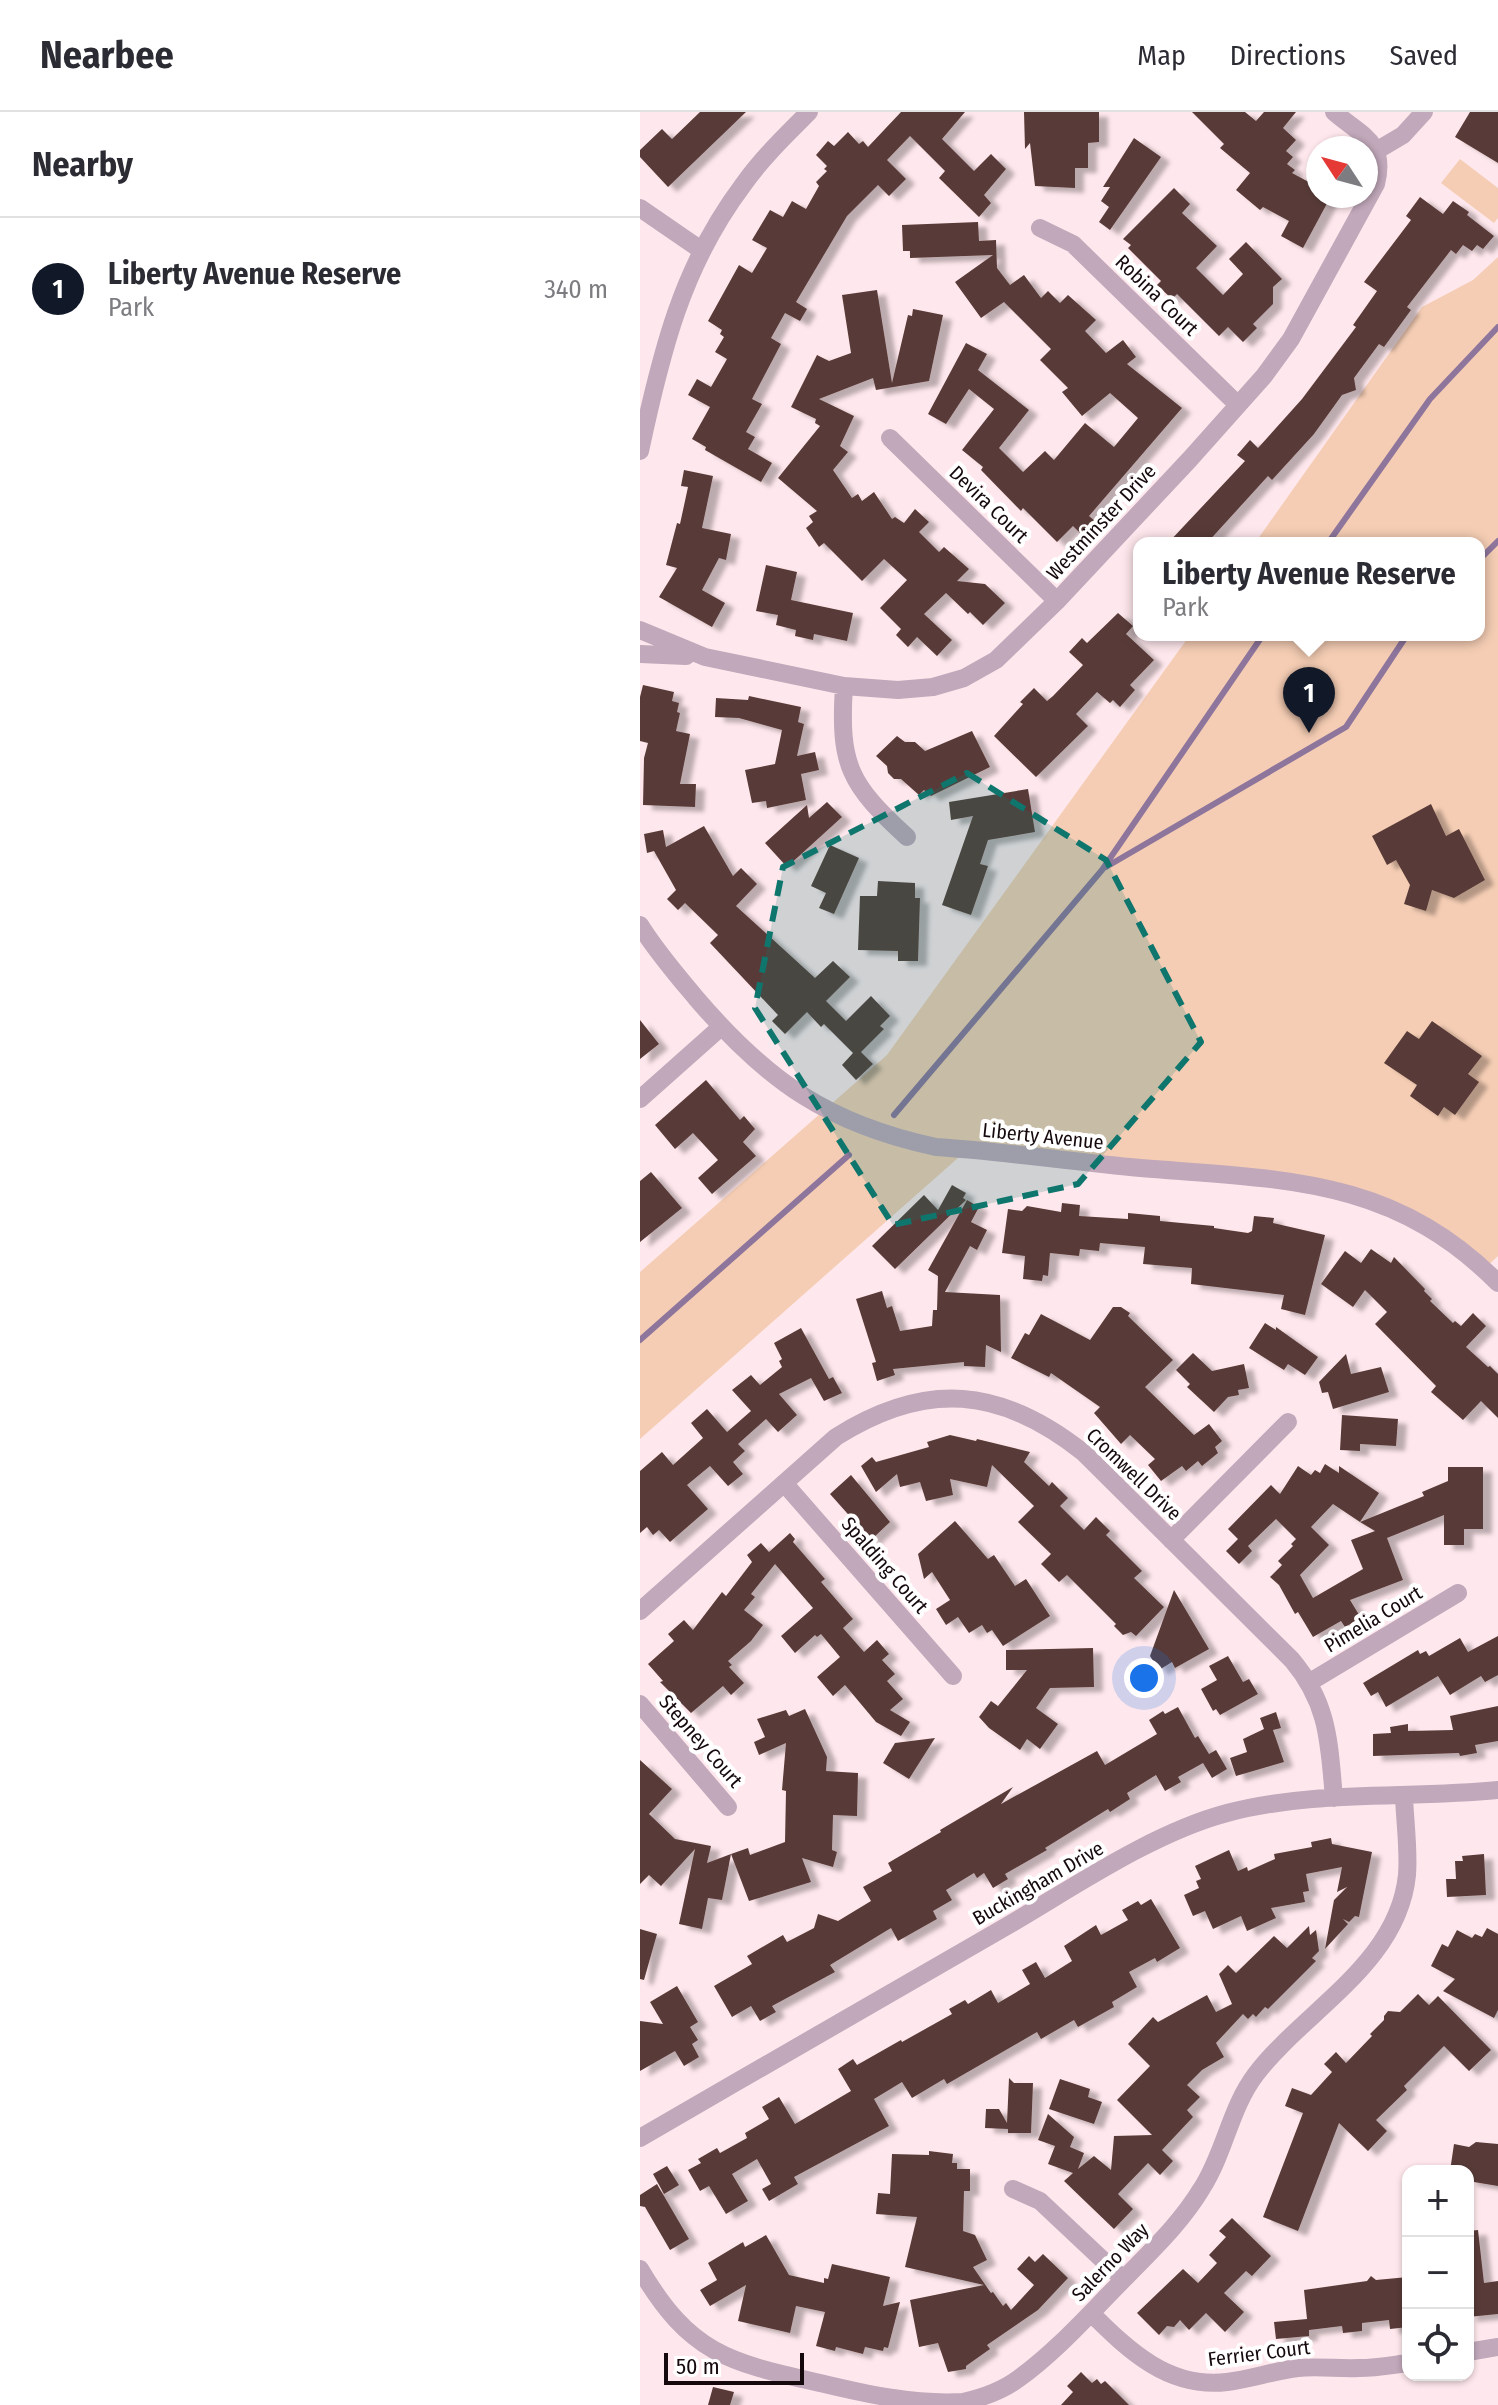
<!DOCTYPE html>
<meta charset="utf-8">
<style>
body{margin:0;font-family:"Fira Sans Condensed",sans-serif;background:#f7f7f7;color:#2b2b33}
.controls{position:absolute;right:24px;bottom:24px;display:grid;overflow:hidden;border-radius:16px;box-shadow:0 2px 6px #0004}
.controls button{width:72px;height:72px;display:grid;place-items:center;padding:0;border:0;border-bottom:2px solid #e1e1e2;background:#fff;color:#2b2b33;font:40px sans-serif}
.compass{position:absolute;left:666px;top:24px;width:72px;height:72px;border-radius:50%;background:#fff;box-shadow:0 2px 6px #0004;rotate:306deg}
.scale{position:absolute;left:24px;bottom:20px;width:140px;box-sizing:border-box;padding-left:8px;border:4px solid #15090d;border-top:0;font-size:22px;line-height:28px;white-space:nowrap;color:#15090d;-webkit-text-stroke:6px #fff;paint-order:stroke}
.you{position:absolute;left:504px;top:1566px;width:28px;height:28px;margin:-20px;border:6px solid #fff;border-radius:50%;background:#1a73e8;box-shadow:0 0 0 12px #1a73e833}
.badge{display:grid;place-items:center;width:52px;height:52px;border-radius:50%;background:#111827;color:#fff;font-size:26px;font-weight:700}
.pin{position:absolute;translate:-50% -66px;filter:drop-shadow(0 2px 4px #0008)}
.pin::after{content:'';position:absolute;top:42px;width:28px;height:24px;background:inherit;clip-path:polygon(0 0,100% 0,50% 100%)}
.popup{position:absolute;left:493px;top:425px;width:352px;height:104px;box-sizing:border-box;display:grid;place-content:center;border-radius:16px;background:#fff;filter:drop-shadow(0 2px 6px #0005);font-size:26px;white-space:nowrap;color:#7c7c81}
.popup b{font-size:30px;color:#2b2b33}
.popup::after{content:'';position:absolute;left:50%;top:100%;margin-left:-16px;border:16px solid transparent;border-top-color:#fff}
.list{margin:0;padding:0;list-style:none}
h2{display:flex;justify-content:space-between;align-items:center;height:104px;margin:0;padding:0 32px;font-size:34px}
h2 small{font-size:26px;font-weight:400;color:#7c7c81}
.list li{display:grid;grid-template-columns:52px 1fr auto;gap:24px;align-items:center;box-sizing:border-box;height:144px;padding:0 32px;border-top:2px solid #e1e1e2}
.list b{display:block;font-size:30px;white-space:nowrap}
.list p{margin:0;font-size:26px;white-space:nowrap;color:#7c7c81}
.list em{font-size:26px;font-style:normal;color:#7c7c81}
.icon{flex:none;width:44px;height:44px;fill:none;stroke:currentColor;stroke-width:2;stroke-linecap:round;stroke-linejoin:round}
.map{position:relative;flex:none;width:858px;height:2293px;overflow:hidden}
header{display:flex;align-items:center;gap:48px;box-sizing:border-box;height:112px;padding:0 40px;background:#fff;border-bottom:2px solid #e1e1e2}
header strong{font-size:38px}
nav{display:flex;gap:44px;margin-inline-start:auto;font-size:28px}
main{display:flex}
aside{flex:1;background:#fff}
.map>svg:first-child{display:block}
</style>
<header>
<strong>Nearbee</strong>
<nav><a>Map</a><a>Directions</a><a>Saved</a></nav>
</header>
<main>
<aside>
<h2>Nearby<small></small></h2>
<ul class="list">
<li><span class="badge">1</span><div><b>Liberty Avenue Reserve</b><p>Park</p></div><em>340 m</em></li>
</ul>
</aside>
<div class="map">
<svg width="858" height="2293" viewBox="0 0 858 2293">
<defs>
<filter id="shadow"><feDropShadow dx="9" dy="5" stdDeviation="2" flood-color="#0004"/></filter>
</defs>
<rect width="100%" height="100%" fill="#ffe8ed"/>
<path fill="#f5cdb4" d="M820,47L858,76V106L854,111L801,71Z
M858,145V1144L844,1157L734,1088L327,1038L0,1327V1160L247,943L550,523H839V431H615L782,195L833,168Z"/>
<g fill="none" stroke-linecap="round" stroke-linejoin="round">
<path stroke="#8e759c" stroke-width="6" d="M688,431L790,287L858,215
M839,448L858,429
M466,755L706,615L767,523
M254,1003L462,758L623,523
M0,1228L209,1043"/>
</g>
<path fill="#593b37" filter="url(#shadow)" d="M60,0H106L28,75L0,45V38L22,17L32,27Z
M261,0H325L302,27L334,59L351,42L366,57L344,83L351,91L339,105L299,66L305,59L270,24L247,48L266,67L249,84L238,73L207,104L156,190L167,197L160,209L145,201L131,226L141,232L112,287L122,292L106,320L115,325L108,337L132,351L121,370L65,338L66,335L52,327L70,295L48,283L57,267L71,275L87,247L75,240L84,225L80,222L82,218L68,209L99,153L112,161L127,136L112,128L130,98L143,105L152,89L166,97L179,74L176,70L187,59L184,57L187,54L176,43L188,29L194,34L208,20L219,32L223,29L228,35Z
M384,0H459V30L448,31V56H435V76L395,74L390,31L385,37Z
M552,0H605L616,9L624,0H656L643,16L656,28L646,39L653,45L647,52L655,58L652,61L678,75V84H691L663,136L641,124L649,109L623,95L620,98L596,78L610,61L580,36L584,32Z
M830,0H858V51L815,25Z
M494,26L521,45L470,118L459,110L469,95L461,89L470,75H463Z
M534,76L550,92L542,101L577,134L556,156L583,183L603,162L589,147L606,130L642,167L633,175V192L613,212L617,216L603,230L588,215L579,224L537,182L532,187L517,173L521,169L488,136L491,133L483,127Z
M780,85L803,102L813,89L829,100L827,103L854,124L843,137L837,133L832,139L823,133L816,142L811,138L767,195L771,198L744,235L739,232L714,266L716,278L702,283L674,322L632,368L628,364L567,431H528L605,349L597,343L610,328L618,336L662,287L716,215L713,213L737,179L724,170L771,108L766,104Z
M338,110L339,129L356,128L357,156L370,173L384,163L401,186L408,179L420,191L428,183L456,208L445,219L466,241L483,228L496,245L487,252L542,296L449,404L455,409L442,423L433,414L417,430L383,396L381,399L341,358L343,355L322,338L354,297L329,277L306,312L288,302L326,231L347,242L338,258L389,298L359,336L383,360L405,339L414,348L445,311L474,335L498,306L470,281L442,304L422,280L428,276L400,248L411,237L364,190L341,206L315,170L353,143L270,146V139H263L262,113Z
M237,178L252,271L268,203L272,204L273,197L303,203L289,269L236,278L233,266L179,287L214,304L200,334L208,340L193,358L212,386L218,382L222,389L234,380L252,407L255,405L264,411L275,397L289,410L279,420L299,440L304,435L329,457L317,469L345,472L365,491L343,513L330,500L328,502L306,481L284,502L312,528L297,544L277,525L268,535L256,523L261,517L240,496L267,468L244,447L222,469L184,431L179,435L166,416L173,410L169,404L177,399L138,366L180,314L175,311L176,307L151,295L177,243L189,249L211,241L202,183Z
M44,358L73,364L62,416L91,422L86,448L79,446L62,478L85,491L72,515L19,485L37,456L26,453L37,411L40,412L48,375L41,374Z
M126,453L157,460L151,488L213,501L207,529L174,522L173,528L155,524L156,518L136,513L138,503L116,499Z
M478,501L493,514L486,522L514,548L490,573L495,578L480,595L473,588L470,591L457,580L436,602L448,614L396,665L354,624L383,592L380,590L394,576L407,589L413,584L443,553L429,540L442,526L447,531Z
M3,573L34,580L32,589L39,591L37,600L40,601L36,619L50,622L40,672H56L55,695L3,693L4,646L8,631L0,629V585Z
M109,584L161,595L158,610L164,612L157,644L175,640L179,658L161,662L166,688L127,696L126,689L112,691L105,658L135,652L142,618L99,606L75,605L76,586L108,588Z
M332,619L350,655L291,684L284,678L279,683L261,667H254L248,661L247,654L236,644L257,624L265,630H275L285,639Z
M388,677L395,720L348,728L340,752L348,754L331,803L302,793L333,704L311,708L309,690Z
M187,690L202,705L147,755L125,731L167,693L169,706Z
M791,692L806,724L819,717L845,768L814,786L792,778L786,799L764,792L770,773L756,748L747,753L732,724Z
M64,714L93,764L101,756L117,772L96,794L175,866L193,849L210,865L186,889L206,909L231,884L250,904L240,914L244,917L221,940L233,952L216,968L202,953L213,941L184,912L181,915L167,900L145,922L132,909L138,903L70,831L78,823L45,791L38,798L27,787L36,778L14,739L7,741L4,722L23,718L26,735Z
M190,733L219,746L194,802L179,796L186,781L171,774Z
M238,769L275,771V786H280L278,849H258V839L218,838L220,784H237Z
M0,908L19,932L0,947Z
M792,909L842,944L828,962L839,970L815,1003L804,995L798,1004L770,984L777,973L744,951L767,919L779,927Z
M66,968L100,1008L104,1004L115,1017L103,1030L116,1044L72,1082L58,1066L78,1048L53,1021L35,1037L15,1013Z
M11,1060L42,1096L0,1130V1069Z
M312,1073L326,1081L323,1086L326,1088L255,1157L232,1134L284,1083L298,1098Z
M327,1088L339,1095L331,1110L347,1118L337,1138L330,1134L305,1180L360,1183L361,1240L346,1233L345,1255L324,1254V1250L253,1257L255,1263L237,1269L232,1251L236,1250L216,1187L242,1179L247,1196L252,1194L260,1219L292,1214L293,1198H297L298,1164L288,1158Z
M422,1091L440,1093L439,1104L488,1107V1101L520,1104V1109L574,1114V1116L608,1121L612,1119L614,1104L634,1106L633,1111L685,1123L665,1203L641,1197L644,1183L551,1172L552,1156L503,1152L505,1135L460,1131L459,1139L440,1137L439,1144L410,1141L408,1164L403,1163L402,1169L383,1167L385,1144L362,1141L368,1097L382,1099L387,1094L421,1100Z
M731,1137L751,1151L754,1145L785,1177L784,1179L792,1187L790,1189L813,1211L815,1209L821,1214L833,1201L846,1214L826,1235L848,1255L850,1254L858,1262V1306L841,1289L823,1308L791,1280L796,1274L735,1212L747,1200L725,1178L713,1195L681,1172L705,1139L721,1151Z
M473,1195H481L490,1201L488,1204L533,1248L505,1275L554,1323L569,1312L582,1329L575,1335L578,1341L562,1354L558,1349L546,1359L542,1354L521,1369L508,1353L515,1347L490,1323L481,1332L454,1301L460,1295L411,1261L409,1265L371,1246L385,1221L389,1223L401,1202L450,1228Z
M625,1211L636,1218V1215L678,1245L665,1263L648,1252L644,1258L609,1236Z
M161,1216L189,1267L193,1265L202,1281L184,1289L171,1266L139,1282L157,1303L138,1320L126,1307L98,1332L105,1339L93,1350L103,1362L88,1374L70,1354L47,1373L68,1397L30,1430L19,1418L13,1423L7,1415L0,1421V1359L22,1340L33,1353L63,1326L51,1311L67,1297L87,1320L111,1299L92,1278L111,1263L120,1273L142,1255L139,1249L142,1247L134,1231Z
M553,1241L572,1259L604,1252L609,1276L598,1278L599,1283L588,1285L574,1300L547,1275L550,1272L536,1258Z
M706,1242L711,1262L741,1255L749,1280L693,1297L688,1280L682,1281L679,1270Z
M702,1303L758,1307L756,1334L720,1332V1339L700,1338Z
M310,1323L336,1329L337,1327L390,1340L384,1350L409,1374L412,1370L428,1386L420,1394L444,1418L456,1405L470,1419L466,1423L502,1459L494,1466L524,1495L496,1524L491,1520L483,1523L474,1514L476,1512L427,1463L419,1470L401,1452L411,1442L378,1410L394,1394L352,1353L347,1375L310,1367L313,1383L286,1389L280,1370L260,1375L257,1362L236,1380L221,1354L232,1345L236,1350L289,1335L287,1330Z
M685,1352L699,1361V1354L739,1381L720,1410L693,1392L671,1415L689,1433L660,1463L673,1486L723,1457L711,1428L735,1419L720,1410L784,1384L782,1380L808,1369V1355H843V1417H824V1433H804V1403L747,1426L763,1468L710,1488L721,1506L705,1515L701,1509L673,1525L658,1500L655,1502L639,1473L630,1465L642,1453L638,1449L653,1434L651,1432L656,1427L636,1407L608,1434L612,1439L599,1452L586,1439L598,1427L588,1417L631,1373L640,1382L658,1354L671,1363L675,1358L680,1361Z
M211,1363L250,1410L231,1428L190,1382Z
M315,1409L348,1447L354,1443L375,1474L386,1467L410,1504L363,1534L352,1518L347,1521L342,1513L329,1521L318,1505L306,1513L296,1497L310,1488L292,1460L284,1467L278,1442Z
M150,1421L155,1427L153,1430L185,1467L181,1470L213,1507L203,1516L224,1540L237,1528L249,1542L242,1548L255,1562L247,1569L263,1587L250,1598L270,1610L261,1624L236,1610L205,1573L193,1584L177,1565L200,1545L181,1522L177,1525L175,1523L155,1541L141,1524L173,1496L135,1452L111,1482L115,1485L104,1498L123,1513L111,1529L88,1549L92,1553L89,1555L104,1571L91,1583L83,1574L51,1601L20,1570L23,1569L8,1552L34,1529L28,1522L44,1508L53,1518L82,1480L86,1484L112,1450L107,1443L121,1431L129,1440Z
M534,1478L569,1537L535,1556L532,1550L519,1558L510,1544Z
M858,1524V1563L845,1570L841,1564L810,1583L798,1564L746,1595L738,1580L731,1584L723,1571L778,1538L780,1542L786,1539L789,1544L820,1526L828,1540Z
M453,1536L454,1575L410,1576L396,1596L418,1612L400,1637L387,1627L380,1638L349,1616L339,1605L351,1589L358,1594L387,1558H366V1538Z
M588,1544L603,1570L609,1567L618,1582L580,1603L576,1597L573,1599L561,1577L577,1568L569,1554Z
M858,1594V1629L835,1633L837,1641L820,1644L819,1641L733,1644V1622L751,1621L750,1615L768,1612V1619L813,1618L810,1604Z
M538,1595L555,1626L558,1624L569,1642L576,1638L587,1657L572,1666L563,1651L538,1665L541,1670L525,1679L516,1663L487,1681L490,1687L470,1700L468,1697L405,1736L407,1738L365,1762L368,1767L353,1776L344,1761L337,1766L334,1761L306,1778L312,1788L293,1799L297,1807L258,1829L251,1816L190,1853L195,1860L132,1894L136,1900L120,1909L111,1894L92,1905L74,1874L112,1852L107,1844L143,1823L147,1830L174,1816L178,1802L198,1809L231,1789L223,1775L252,1759L248,1751L301,1720L300,1718L373,1675L361,1692L457,1639L465,1653L517,1622L509,1608L523,1599L525,1602Z
M165,1597L187,1645L186,1659L218,1661L217,1704L193,1703L192,1738L197,1740L193,1755L162,1746L171,1770L109,1789L91,1742L108,1736L110,1743L145,1730L146,1679L142,1678L146,1631L119,1643L114,1630L125,1625L117,1607L146,1598L149,1604Z
M636,1600L641,1616L633,1618L644,1650L596,1664L590,1646L607,1640L603,1627L624,1617L620,1606Z
M295,1626L269,1667L243,1651L255,1631Z
M0,1648L32,1677L9,1702L35,1727L71,1734L67,1751L91,1742L82,1788L68,1786L62,1817L39,1812L55,1737L21,1774L9,1763L0,1772Z
M691,1726L692,1732L732,1740L719,1805L715,1804L709,1810L703,1807L708,1812L685,1837L694,1788L707,1775L697,1780L702,1755L666,1762L669,1779L663,1780L665,1790L631,1796L636,1806L607,1819L601,1804L573,1817L565,1799L553,1804L544,1783L559,1776L556,1769L561,1767L555,1754L589,1738L598,1759L607,1755L608,1759L635,1747L634,1742L672,1735L671,1730Z
M844,1742L846,1783L807,1785L806,1767H816L815,1749H823L822,1744Z
M511,1787L540,1836L517,1850L515,1846L489,1860L497,1875L472,1890L474,1895L438,1915L434,1908L401,1927L397,1920L307,1972L304,1967L272,1986L262,1970L234,1987L249,2014L154,2065L158,2072L129,2089L122,2077L131,2072L117,2047L92,2062L108,2089L86,2102L69,2074L60,2079L48,2058L61,2051L58,2047L77,2036L80,2041L107,2026L105,2021L129,2007L122,1995L139,1985L155,2012L211,1979L198,1957L213,1947L217,1953L261,1928L262,1930L312,1902L309,1897L325,1888L328,1892L351,1878L358,1891L390,1872L382,1858L396,1850L405,1866L432,1849L424,1834L456,1813L461,1823L488,1808L482,1798L498,1789L501,1793Z
M669,1814L670,1823L676,1818L679,1839L672,1846L676,1849L628,1897L625,1895L616,1905L613,1902L608,1907L603,1902L576,1931L584,1945L562,1958L547,1973L560,1985L547,1998L553,2005L522,2038L533,2049L520,2063L508,2051L478,2082L493,2097L474,2117L424,2069L433,2061L408,2052L415,2034L398,2028L408,2002L434,2025L430,2035L444,2041L438,2057L454,2044L471,2058L474,2024L512,2023L477,1988L510,1954L488,1932L513,1905L518,1910L567,1883L576,1900L592,1892L579,1862L588,1853L596,1861L634,1824L647,1836Z
M847,1816L858,1822V1898L854,1906L803,1879L815,1867L791,1854L802,1832L808,1835L817,1818L832,1826L835,1822L842,1825Z
M0,1817L17,1822L4,1868L0,1867Z
M37,1874L58,1910L50,1915L58,1928L52,1932L59,1945L44,1954L35,1939L0,1959V1909L23,1912L10,1890Z
M778,1882L789,1893L798,1884L851,1938L829,1959L804,1934L764,1974L767,1978L736,2008L747,2019L728,2039L699,2011L658,2119L623,2105L663,2001L645,1994L652,1976L671,1983L692,1960L684,1952L696,1940L706,1951L732,1924L730,1922L744,1908V1904L748,1899L760,1900Z
M369,1966L374,1971H393L391,2021H368V2017L345,2016L346,1997H359L367,2011Z
M420,1967L450,1977L448,1985L462,1990L454,2012L409,1997Z
M836,2030L858,2032V2074L828,2069V2059H810L814,2032L829,2035Z
M289,2039L313,2042L312,2051H317V2057H330V2079H324L323,2119L335,2123L347,2148L333,2155L351,2181L353,2180L363,2194L366,2191L371,2198L394,2173L377,2157L389,2144L395,2150L403,2142L428,2166L398,2198L347,2233L350,2237L326,2254V2257L308,2260L298,2231L279,2235L270,2188L344,2173L265,2155L277,2105L236,2102L238,2081L250,2082L252,2042L289,2043Z
M27,2054L39,2073L24,2082L13,2062Z
M17,2072L49,2127L30,2138L5,2095L0,2094V2083Z
M592,2106L631,2144L612,2164L606,2159L584,2181L604,2200L585,2220L566,2201L549,2218L540,2208L534,2215L527,2214L519,2223L497,2201L543,2157L558,2171L577,2151L569,2143L586,2125L579,2119Z
M838,2118L844,2171L858,2169V2202L828,2205V2119Z
M126,2123L149,2163L184,2171V2166L188,2167L192,2152L250,2165L243,2194L260,2190L248,2236L244,2235L243,2239L225,2235L223,2242L196,2235L195,2239L176,2234L185,2200L156,2194L150,2221L98,2209L106,2173L70,2194L60,2178L77,2168L68,2151L103,2130L105,2135Z
M731,2164L736,2168L768,2165V2215L750,2217L749,2208L722,2211V2219L703,2221L702,2214L669,2218V2224L636,2227L634,2210L667,2207L664,2178L727,2169Z
M441,2260L452,2271L457,2267L461,2272L465,2269L489,2293H421L433,2280L427,2274Z
M73,2275L94,2280L90,2293H68Z"/>
<g fill="none" stroke-linecap="round" stroke-linejoin="round">
<path stroke="#c1a8ba" stroke-width="18" d="M736,39L763,23L784,0
M0,96L61,138
M400,116L433,132L597,292
M250,326L417,489
M0,339C21,241 42,154 103,73C122,46 146,23 169,0
M0,518L65,545L204,574L258,578L293,575L324,566L356,548L417,489L550,347L624,264L651,227L736,72C747,29 720,23 694,0
M0,542L46,544
M204,574C199,653 209,672 267,725
M0,813C16,839 36,862 56,886C127,969 188,1012 296,1035C360,1039 425,1049 490,1055C634,1068 749,1061 858,1171
M0,987L81,915
M144,1371L313,1564
M531,1428L648,1310
M0,1499L196,1325C286,1268 361,1275 444,1341L652,1548C689,1592 689,1631 694,1686
M670,1570L818,1481
M0,1592L88,1695
M0,2026C122,1955 244,1885 367,1814C434,1775 512,1721 587,1701C672,1678 770,1687 858,1678
M373,2077L400,2089L483,2167
M0,2157C50,2242 88,2250 180,2271C226,2282 275,2293 323,2290C341,2286 363,2278 378,2267C417,2239 450,2201 484,2167C512,2138 541,2111 562,2076C585,2040 590,1996 616,1962C665,1898 758,1852 767,1763C769,1738 765,1710 764,1685
M451,2201C489,2239 529,2277 587,2270C611,2267 634,2259 658,2256C679,2254 699,2257 719,2256C736,2256 752,2253 768,2251
M828,2240L858,2235"/>
</g>
<path fill="#0f766e" fill-opacity="0.2" stroke="#0f766e" stroke-width="6" stroke-dasharray="16 10" stroke-linejoin="round" d="M327,661L466,748L561,930L438,1072L253,1113L115,896L143,755Z"/>
<g text-anchor="middle" dominant-baseline="central" stroke-width="8" stroke-linejoin="round" paint-order="stroke">
<g font-size="20" fill="#15090d" stroke="#fff">
<text transform="translate(517 183) rotate(44)">Robina Court</text>
<text transform="translate(349 392) rotate(44)">Devira Court</text>
<text transform="translate(461 410) rotate(-47)">Westminster Drive</text>
<text transform="translate(403 1024) rotate(6)">Liberty Avenue</text>
<text transform="translate(494 1362) rotate(44)">Cromwell Drive</text>
<text transform="translate(245 1453) rotate(49)">Spalding Court</text>
<text transform="translate(733 1507) rotate(-31)">Pimelia Court</text>
<text transform="translate(61 1629) rotate(49)">Stepney Court</text>
<text transform="translate(398 1771) rotate(-30)">Buckingham Drive</text>
<text transform="translate(470 2150) rotate(-46)">Salerno Way</text>
<text transform="translate(619 2241) rotate(-7)">Ferrier Court</text>
</g>
</g>
</svg>
<div class="controls">
<button>+</button>
<button>−</button>
<button><svg class="icon" aria-label="locate" viewBox="0 0 24 24"><circle cx="12" cy="12" r="6"/><path d="M12 2v4M12 18v4M2 12h4M18 12h4"/></svg></button>
</div>
<svg class="compass" viewBox="-18 -18 36 36"><path d="M0-13l5 13h-10z" fill="#e53935"/><path d="M0 13l5-13h-10z" fill="#7c7c81"/></svg>
<div class="scale">50 m</div>
<div class="you"></div>
<div class="pin badge" style="left:669px;top:621px">1</div>
<div class="popup"><b>Liberty Avenue Reserve</b>Park</div>
</div>
</main>
